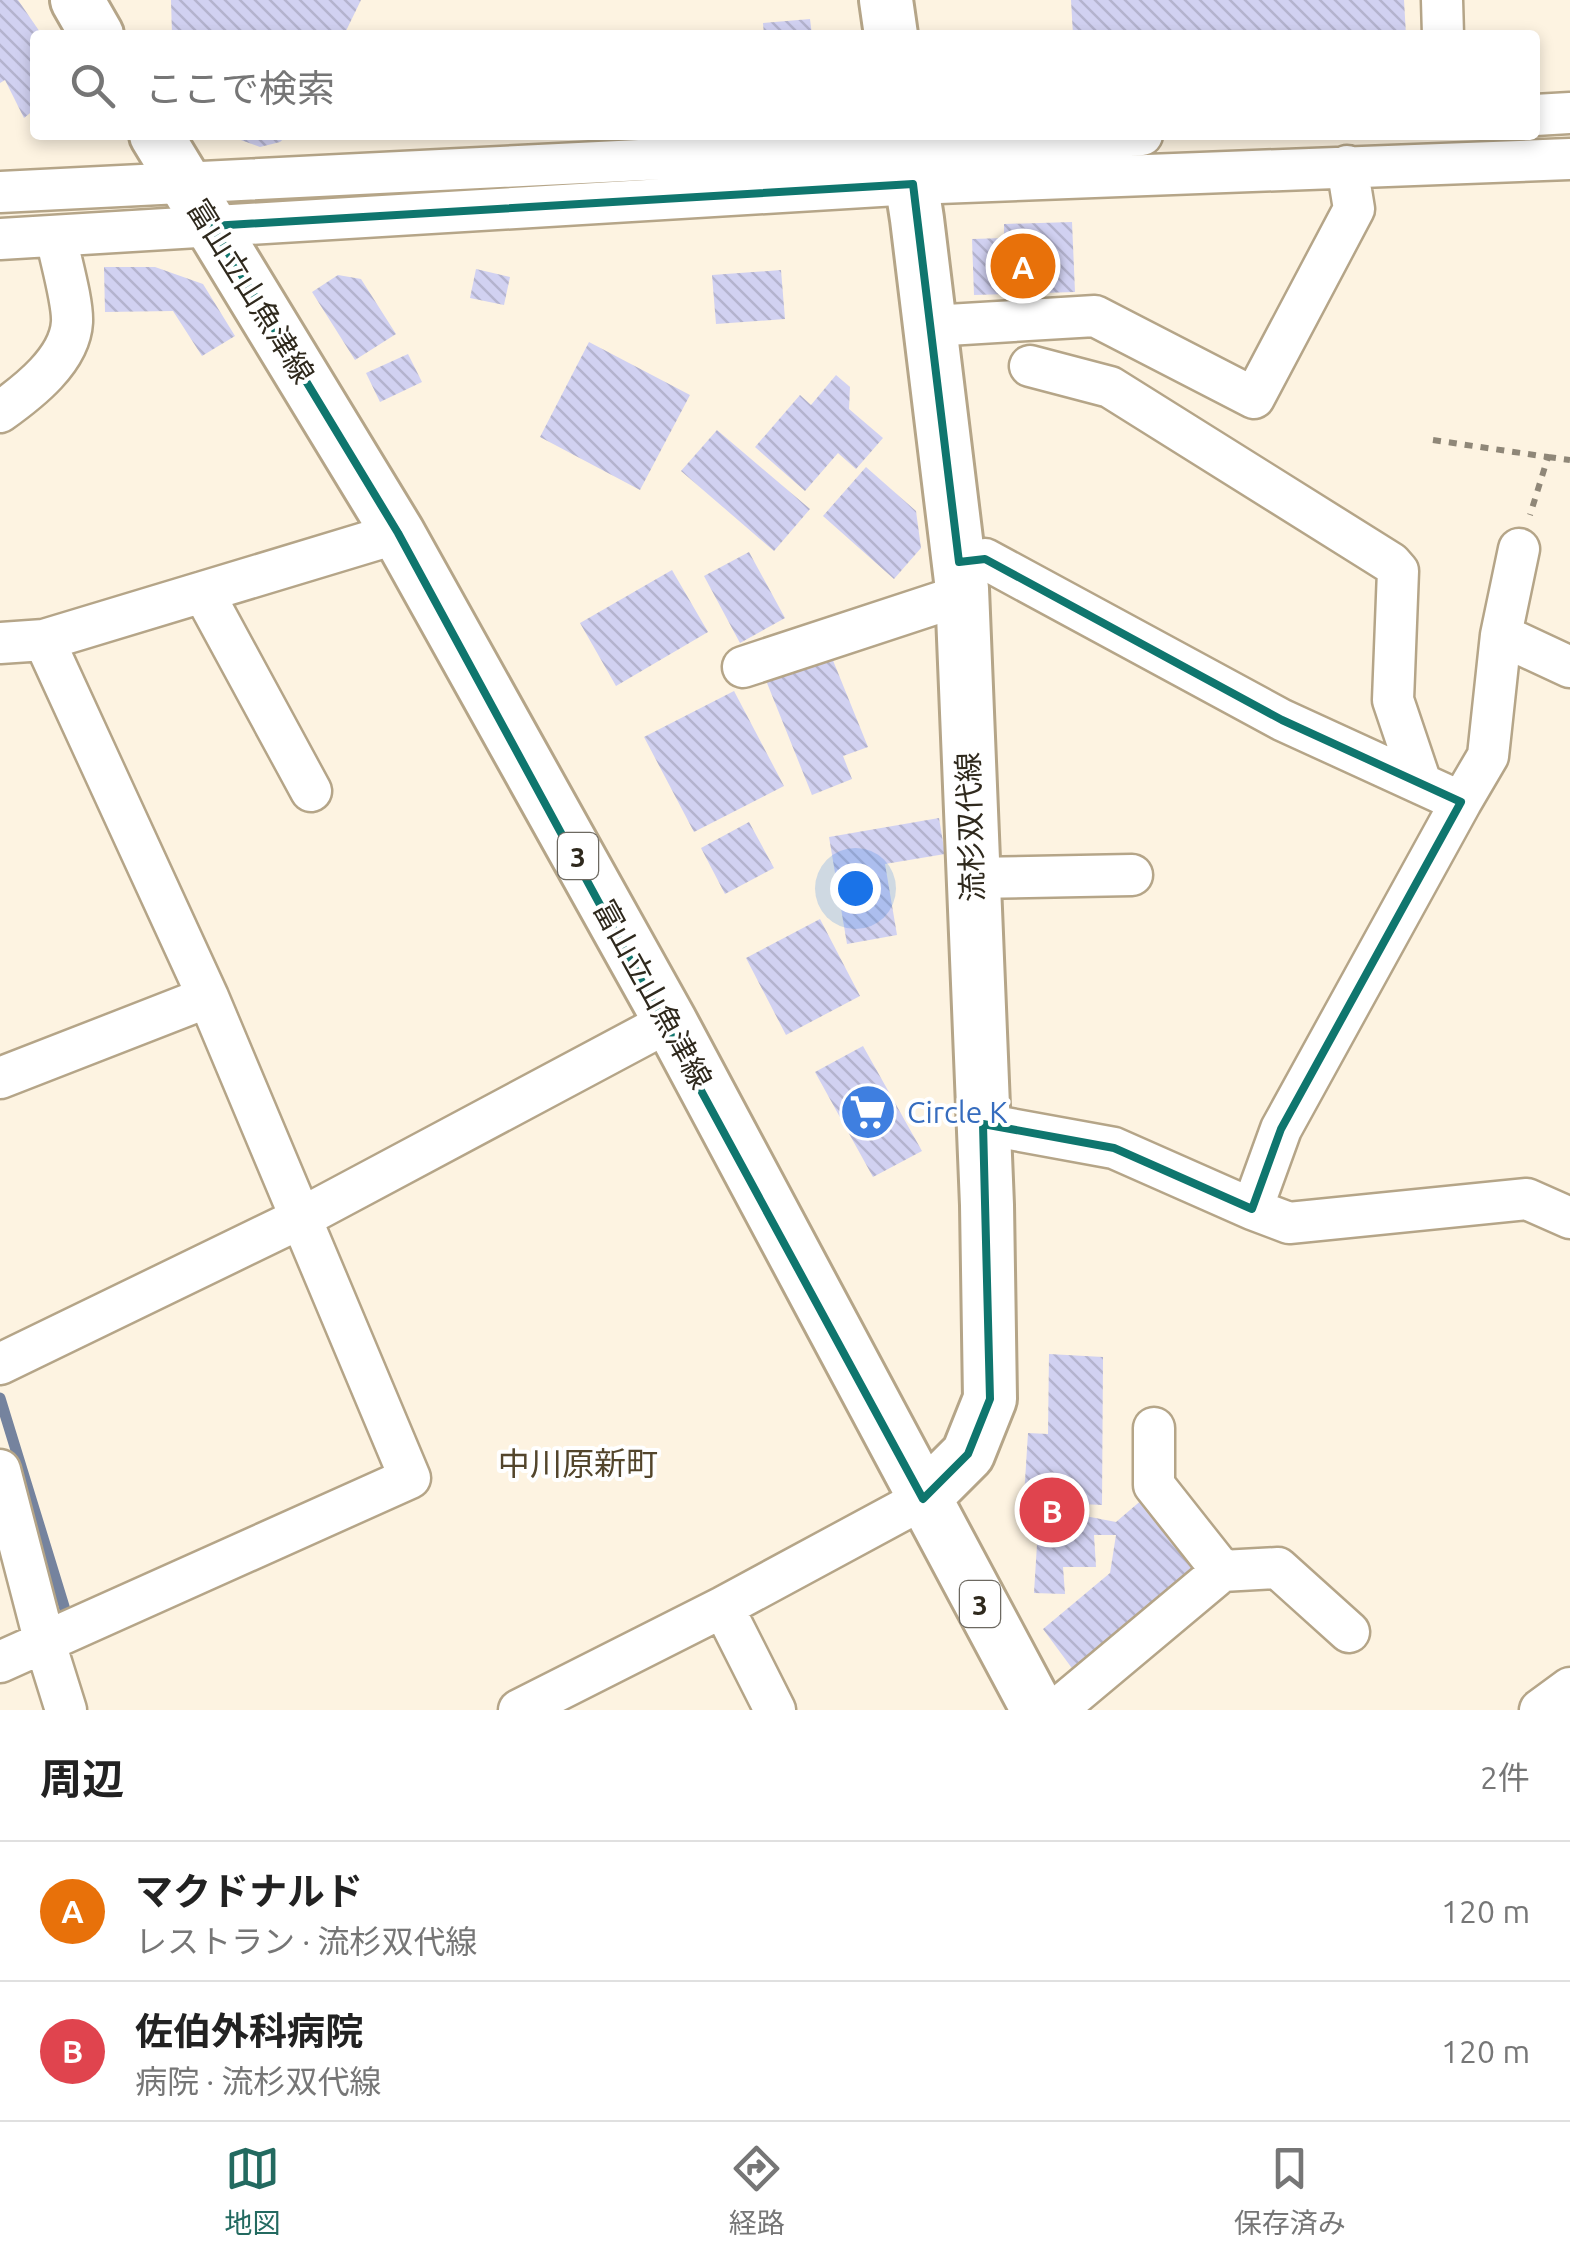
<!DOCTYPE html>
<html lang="ja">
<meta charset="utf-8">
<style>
body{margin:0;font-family:Ubuntu,"Noto Sans JP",sans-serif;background:#f6f6f6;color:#222}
.you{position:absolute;left:855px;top:888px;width:35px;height:35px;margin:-25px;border:8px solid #fff;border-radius:50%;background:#1a73e8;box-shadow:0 0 0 15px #1a73e833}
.badge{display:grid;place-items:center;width:65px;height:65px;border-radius:50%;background:#236a60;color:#fff;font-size:32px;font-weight:700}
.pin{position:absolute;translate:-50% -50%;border:5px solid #fff;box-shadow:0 2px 10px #0006}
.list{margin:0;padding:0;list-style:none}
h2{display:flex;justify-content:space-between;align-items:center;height:130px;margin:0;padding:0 40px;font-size:42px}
h2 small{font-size:32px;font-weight:400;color:#767676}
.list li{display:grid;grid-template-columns:65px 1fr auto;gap:30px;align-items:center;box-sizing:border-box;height:140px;padding:0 40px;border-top:2px solid #e0e0e0}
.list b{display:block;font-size:38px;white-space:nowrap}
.list p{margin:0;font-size:32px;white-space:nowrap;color:#767676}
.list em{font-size:32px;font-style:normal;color:#767676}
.icon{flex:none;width:55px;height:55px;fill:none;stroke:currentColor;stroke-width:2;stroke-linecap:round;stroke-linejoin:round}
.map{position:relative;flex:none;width:1570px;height:1710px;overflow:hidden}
.search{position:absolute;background:#fff;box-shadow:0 5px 15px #0003;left:30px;right:30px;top:30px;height:110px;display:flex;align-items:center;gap:25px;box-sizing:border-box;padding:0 35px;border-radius:10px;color:#767676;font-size:38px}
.sheet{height:410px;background:#fff}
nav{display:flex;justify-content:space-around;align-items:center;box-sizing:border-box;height:140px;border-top:2px solid #e0e0e0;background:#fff;font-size:28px;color:#767676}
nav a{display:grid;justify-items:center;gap:5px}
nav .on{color:#236a60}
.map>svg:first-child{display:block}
</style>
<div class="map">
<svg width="1570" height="1710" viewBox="0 0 1570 1710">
<defs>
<pattern id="building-back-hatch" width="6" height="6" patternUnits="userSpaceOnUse" patternTransform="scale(2.5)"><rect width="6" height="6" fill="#d1d1f1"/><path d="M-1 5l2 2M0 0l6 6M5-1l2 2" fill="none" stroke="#b4b3ce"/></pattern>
</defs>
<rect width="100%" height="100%" fill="#fdf3e1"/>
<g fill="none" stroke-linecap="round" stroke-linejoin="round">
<path stroke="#75839e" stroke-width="11" d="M0,1398L67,1616L62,1622"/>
</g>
<path fill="url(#building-back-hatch)" d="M0,0H18L42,35H35V109L24,118L5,80L0,83Z
M171,0H361L344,35H172Z
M1071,0H1404L1406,35H1073Z
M810,19L812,35H764L763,23Z
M227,135H288L280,142L260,147Z
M1072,222L1075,292L974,295L972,239L1004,238V224Z
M104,267H155L203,284L235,336L202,356L173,311L105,312Z
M476,269L510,277L504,305L470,298Z
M781,270L785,319L716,324L712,275Z
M338,275L361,279L396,334L355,360L312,292Z
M589,342L690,395L640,490L540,437Z
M408,354L422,382L380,402L366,373Z
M836,375L850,387L849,409L883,438L856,469L838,453L805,491L755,447L800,395L811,405Z
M717,430L810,509L774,551L681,471Z
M866,467L916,511L921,548L894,579L823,516Z
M749,552L785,618L740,643L704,576Z
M672,570L708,632L616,686L580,623Z
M830,653L868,747L843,756L852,779L812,795L765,678Z
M734,691L784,786L694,832L644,737Z
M939,818L945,854L885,864L897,935L847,944L829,837Z
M749,822L774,868L725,894L701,848Z
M820,919L860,996L786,1035L746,958Z
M863,1046L922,1151L873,1177L815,1072Z
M1049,1354L1103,1357L1102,1505L1080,1504V1515L1116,1522L1144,1498L1201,1571L1077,1675L1043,1629L1110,1573L1116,1535H1094L1096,1567H1063L1065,1594L1034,1593L1038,1528L1022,1529L1028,1433L1048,1434Z"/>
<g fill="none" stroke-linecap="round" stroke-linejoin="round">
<g stroke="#b5a588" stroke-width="45">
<path id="minor" d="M1442,0L1443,35
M1535,115L1570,113
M0,192L1142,135
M0,239L913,184L1570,159
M931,326L1095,316L1254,398L1354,209L1347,166
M1030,366L1110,387L1391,563L1398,571L1393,700L1421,783
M0,412C28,392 70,360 72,322C73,301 60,258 56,236
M959,562L985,559L1282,720L1461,802L1281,1129L1252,1209L1289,1223L1527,1199L1570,1218
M203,592L311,791
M1501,635L1519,549
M0,643L44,640L398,533
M743,667L962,595
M1461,802L1488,756L1501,635L1570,667
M972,878L1132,875
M0,1078L208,997
M983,1124L1114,1148L1252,1209
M0,1364L301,1218L670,1021
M1154,1428V1485L1222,1571
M0,1470L45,1643L66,1710
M723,1607L775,1710
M0,1662L410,1478L208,997L44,640
M519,1710L723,1607L923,1499
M1056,1710L1222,1571L1278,1568L1349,1632
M1540,1710L1570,1688"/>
</g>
<g stroke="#b5a588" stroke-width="58">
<path id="major" d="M77,0L97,35
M886,0L891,35
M156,135L398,533L670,1021L1038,1710
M904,135L917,219L962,589L987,1205L990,1399L968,1454L923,1499"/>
</g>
<path stroke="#8f8778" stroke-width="6" stroke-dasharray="8 8" stroke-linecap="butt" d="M1433,440L1548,457L1530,515
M1548,457L1570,460"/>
<use href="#minor" stroke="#fff" stroke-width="40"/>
<use href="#major" stroke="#fff" stroke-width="52"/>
</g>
<path fill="none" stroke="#0f766e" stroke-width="8" stroke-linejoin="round" d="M913,184L959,562L985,559L1282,720L1461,802L1281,1129L1252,1209L1114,1148L983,1124L990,1399L968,1454L923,1499L398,533L212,226Z"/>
<defs>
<g id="supermarket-disc" transform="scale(2.875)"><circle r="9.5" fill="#3f7fe0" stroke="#fff"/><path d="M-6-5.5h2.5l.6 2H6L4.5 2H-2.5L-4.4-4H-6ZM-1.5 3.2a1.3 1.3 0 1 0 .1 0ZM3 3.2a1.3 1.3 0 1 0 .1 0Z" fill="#fff"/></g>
</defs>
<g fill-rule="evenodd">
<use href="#supermarket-disc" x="868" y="1112"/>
</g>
<g text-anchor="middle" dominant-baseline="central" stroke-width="8" stroke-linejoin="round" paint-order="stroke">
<g fill="#fff" stroke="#6d6961" stroke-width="2.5">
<rect x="558" y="833" width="40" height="46" rx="8"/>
<rect x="960" y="1581" width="40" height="46" rx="8"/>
</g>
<g font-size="28" font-weight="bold" fill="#2f291d">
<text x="578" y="856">3</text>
<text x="980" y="1604">3</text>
</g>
<g font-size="30" fill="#2f291d" stroke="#fff">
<text transform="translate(251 291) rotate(58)">富山立山魚津線</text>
<text transform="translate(970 827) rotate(-92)">流杉双代線</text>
<text transform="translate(653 994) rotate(61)">富山立山魚津線</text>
</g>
<g font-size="30" fill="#366cbe" stroke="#fff" text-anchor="start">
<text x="907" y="1112">Circle K</text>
</g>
<g font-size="32" fill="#53452b" stroke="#fff">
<text x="578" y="1463">中川原新町</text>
</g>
</g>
</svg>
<div class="you"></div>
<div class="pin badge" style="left:1023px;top:266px;background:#e8710a">A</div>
<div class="pin badge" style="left:1052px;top:1510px;background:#e0444e">B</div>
<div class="search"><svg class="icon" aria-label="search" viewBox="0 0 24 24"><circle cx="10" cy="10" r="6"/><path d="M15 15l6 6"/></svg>ここで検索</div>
</div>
<section class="sheet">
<h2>周辺<small>2件</small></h2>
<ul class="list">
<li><span class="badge" style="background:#e8710a">A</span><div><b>マクドナルド</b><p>レストラン · 流杉双代線</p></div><em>120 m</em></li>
<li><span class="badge" style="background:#e0444e">B</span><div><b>佐伯外科病院</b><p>病院 · 流杉双代線</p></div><em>120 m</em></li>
</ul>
</section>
<nav>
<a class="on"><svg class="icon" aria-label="map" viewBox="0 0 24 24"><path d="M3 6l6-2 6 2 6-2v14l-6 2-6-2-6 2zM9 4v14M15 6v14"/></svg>地図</a>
<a><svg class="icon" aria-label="directions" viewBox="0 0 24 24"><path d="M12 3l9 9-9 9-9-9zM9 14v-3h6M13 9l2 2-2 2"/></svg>経路</a>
<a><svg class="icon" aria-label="saved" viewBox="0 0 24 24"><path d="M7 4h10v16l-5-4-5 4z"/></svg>保存済み</a>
</nav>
